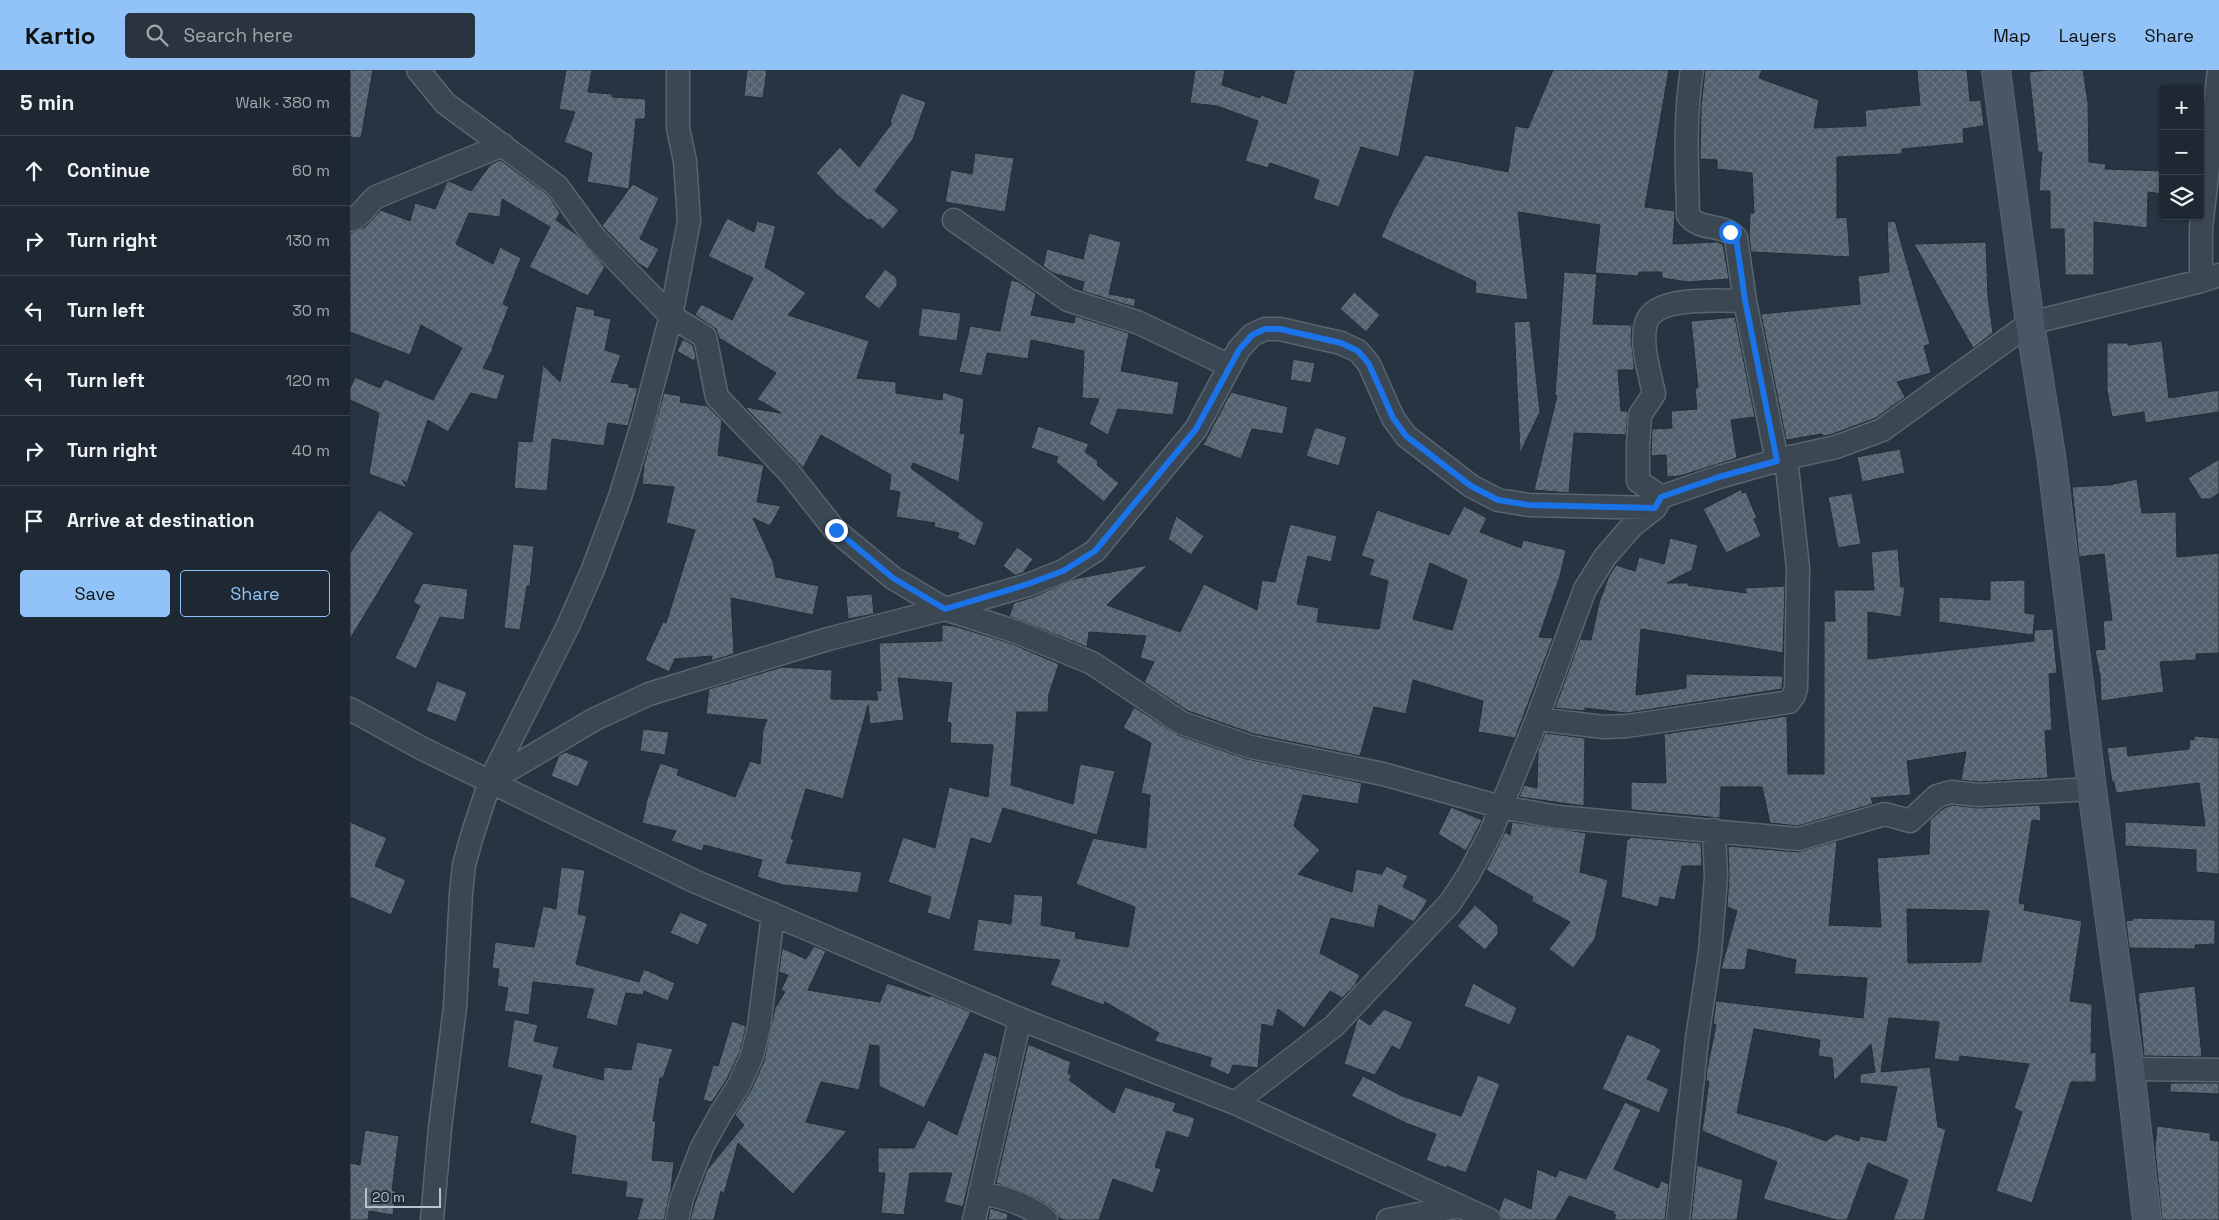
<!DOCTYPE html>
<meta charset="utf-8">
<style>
body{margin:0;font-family:"Space Grotesk",sans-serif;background:#2a343e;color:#f1f3f6}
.controls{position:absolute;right:15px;top:15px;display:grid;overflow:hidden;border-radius:5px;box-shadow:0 1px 4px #0004}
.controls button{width:45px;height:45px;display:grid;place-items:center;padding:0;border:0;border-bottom:1px solid #3b444d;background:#1d2832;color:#f1f3f6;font:25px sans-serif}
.scale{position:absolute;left:15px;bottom:12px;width:76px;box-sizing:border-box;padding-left:5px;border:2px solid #b8c2cc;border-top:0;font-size:14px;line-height:18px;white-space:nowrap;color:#b8c2cc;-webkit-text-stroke:4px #202c37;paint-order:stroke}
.stop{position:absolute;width:15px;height:15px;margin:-11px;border:4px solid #1a73e8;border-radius:50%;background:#fff}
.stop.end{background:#1a73e8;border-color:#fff;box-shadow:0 1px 5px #0008}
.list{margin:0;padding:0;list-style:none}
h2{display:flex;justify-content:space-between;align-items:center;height:65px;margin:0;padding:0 20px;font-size:21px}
h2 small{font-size:16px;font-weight:400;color:#a0a6ac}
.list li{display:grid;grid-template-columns:32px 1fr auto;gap:15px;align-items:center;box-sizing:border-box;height:70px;padding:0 20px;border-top:1px solid #3b444d}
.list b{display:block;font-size:19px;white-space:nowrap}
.list em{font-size:16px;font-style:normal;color:#a0a6ac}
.actions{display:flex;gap:10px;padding:15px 20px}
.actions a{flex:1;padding:11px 0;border:1px solid #91c3f8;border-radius:5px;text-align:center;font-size:18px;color:#91c3f8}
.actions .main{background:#91c3f8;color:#111}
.icon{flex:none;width:28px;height:28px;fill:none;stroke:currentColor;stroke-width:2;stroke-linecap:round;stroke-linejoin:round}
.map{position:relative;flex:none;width:1869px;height:1150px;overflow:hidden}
header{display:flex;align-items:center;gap:30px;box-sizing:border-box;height:70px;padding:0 25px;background:#91c3f8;color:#111}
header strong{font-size:24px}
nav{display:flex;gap:28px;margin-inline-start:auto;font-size:18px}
.search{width:350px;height:45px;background:#2a343e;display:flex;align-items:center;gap:12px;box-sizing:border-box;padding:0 18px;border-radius:5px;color:#a0a6ac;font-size:19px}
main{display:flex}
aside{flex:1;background:#1d2832}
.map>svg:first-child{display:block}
</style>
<header>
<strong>Kartio</strong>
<div class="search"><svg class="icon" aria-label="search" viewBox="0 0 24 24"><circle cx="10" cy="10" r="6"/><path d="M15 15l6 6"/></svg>Search here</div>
<nav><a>Map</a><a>Layers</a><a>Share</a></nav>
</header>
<main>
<aside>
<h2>5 min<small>Walk · 380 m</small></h2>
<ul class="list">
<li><svg class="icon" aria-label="ahead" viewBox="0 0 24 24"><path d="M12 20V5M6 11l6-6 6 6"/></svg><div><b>Continue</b></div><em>60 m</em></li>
<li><svg class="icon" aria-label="right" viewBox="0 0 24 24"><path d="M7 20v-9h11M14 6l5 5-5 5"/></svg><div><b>Turn right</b></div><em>130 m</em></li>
<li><svg class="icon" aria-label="left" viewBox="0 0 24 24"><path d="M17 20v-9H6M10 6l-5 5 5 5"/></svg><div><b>Turn left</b></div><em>30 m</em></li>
<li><svg class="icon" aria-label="left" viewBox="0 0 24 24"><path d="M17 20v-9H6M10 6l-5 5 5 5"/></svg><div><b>Turn left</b></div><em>120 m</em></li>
<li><svg class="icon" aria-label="right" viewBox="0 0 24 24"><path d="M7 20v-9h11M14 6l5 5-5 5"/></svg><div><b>Turn right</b></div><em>40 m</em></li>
<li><svg class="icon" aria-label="arrive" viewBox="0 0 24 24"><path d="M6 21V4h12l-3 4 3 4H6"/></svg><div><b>Arrive at destination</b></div></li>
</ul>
<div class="actions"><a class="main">Save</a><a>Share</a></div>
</aside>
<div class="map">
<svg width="1869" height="1150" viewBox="0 0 1869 1150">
<defs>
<pattern id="building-cross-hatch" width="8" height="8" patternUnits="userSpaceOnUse" patternTransform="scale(1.25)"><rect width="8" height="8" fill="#50606d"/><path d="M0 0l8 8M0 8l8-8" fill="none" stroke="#677581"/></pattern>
</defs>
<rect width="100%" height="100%" fill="#273542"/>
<path fill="url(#building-cross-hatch)" stroke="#222e39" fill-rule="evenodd" d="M0,0H23L11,68L0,67Z
M216,0H242L238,22L262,24V27L296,29L295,49H286L279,119L283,114L309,128L290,169L309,179L298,199L289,194L252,156L279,119L237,112L242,83L214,72L225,42L209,39Z
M397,0H417L413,28L394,26Z
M845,0H875L872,15L910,28L911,25L936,34L945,0H1065L1049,87L1011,77L989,137L963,129L969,110L920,93L918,98L895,91L908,51L867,36L840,33Z
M1203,0H1319L1295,137L1325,141L1323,174L1367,172L1373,174L1379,209L1338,212L1312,208V202H1289L1288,206L1245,203L1250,155L1168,142L1178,230L1125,223L1126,212L1031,167L1044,139L1075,85L1158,102L1165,56L1178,58Z
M1355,0H1412L1409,8L1469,30L1464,58L1516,56L1515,40L1570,35L1567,0H1617L1620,31L1631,30L1634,56L1613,59L1614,73L1552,79V84L1487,87V148L1497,147L1500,187L1401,182L1399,165L1400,143H1404L1402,103L1367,99V90L1350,89L1351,37Z
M1697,0H1733L1738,32L1739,92L1756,94L1755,99L1813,101V124L1798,122L1797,158L1744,152V205H1715L1714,159H1700V121H1689L1692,82H1688L1679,2Z
M551,23L576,32L563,69L525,121L549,140L533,159L521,149L518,150L487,125L466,103L490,77L509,97L542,53L540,52Z
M625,83L664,88L655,142L595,132L601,100L622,104Z
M150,90L198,125L210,143L206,150L227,165L255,197L238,226L179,197L200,157L152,129L150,147L119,143L106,174L143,194L150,177L171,188L153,234L159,237L142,279H143L133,298L155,305L147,330L121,323L98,362L78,350L57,413L52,410L57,418L19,404L29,343L0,330V319L5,307L30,318L35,309L83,330L112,278L71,255L60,285L0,262V163L15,157L31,140L60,151L65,133L85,139L97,112L99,111L121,121L140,95Z
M377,148L404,162L407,151L426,156L415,197L456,223L438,245L519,271L507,308L546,312V323L592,330L593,322L614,329L610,363L615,364L609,412L563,393L561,398L634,453L625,476L607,468L609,463L584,457L585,453L546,447L550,422L539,420L541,405L471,365L453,398L395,337L431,343L407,329L426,303L369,268L366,259L345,245L351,234L382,250L403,208L358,186Z
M1545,151L1580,274L1574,276L1581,303L1547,312L1555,327L1526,348L1480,365L1473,366L1472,364L1436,370L1411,244L1510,234L1508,206L1539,202L1537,152Z
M739,163L771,172L759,224L786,229L784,237L732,221L734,212L703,203L693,196L697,179L733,189Z
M1636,172L1638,227L1643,263L1623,278L1564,174Z
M535,199L547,208V216L529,239L514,227Z
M1214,202L1247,204L1243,254L1282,255L1281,268L1284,294V300H1268L1271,341H1278L1276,365L1224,363L1219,423L1184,420L1207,326L1205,325Z
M661,210L669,212L686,224L681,245L724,253L725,246L779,263L771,301L829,312L823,345L768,339L758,365L739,354L749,329L732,328L734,281L681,270L678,289L637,283L632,306L609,302L620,256L650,261Z
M1004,222L1030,245L1016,262L990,239Z
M226,236L245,240L244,245L261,249L255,280L271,285L261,312L279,314V317L288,318L278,356L258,353L254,376L202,369L197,421L164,418L168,371L182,372L193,295L210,312Z
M572,238L611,243L607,271L568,266Z
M1385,247L1405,347L1381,350L1387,388L1330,406L1317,407L1316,385L1301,386L1302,359L1322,358L1321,341L1347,339L1345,318H1348L1341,251Z
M1180,251L1190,342L1170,383L1164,252Z
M333,269L343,275L346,288L344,291L327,281Z
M1812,271L1819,328L1869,320V342L1795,353L1794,342L1762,347L1757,320V273H1778V275Z
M943,289L965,293L961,313L940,310Z
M881,322L938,337L933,364L902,359L891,389L853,375Z
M314,323L331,326L330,332L357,336L372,351L368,385L414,395L407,432L431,436L420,456L403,448L423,492L426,507L469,516L463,545L381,528L384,584L361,591L362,586L325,589L319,602L295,590L313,552L316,553L345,460L316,453L324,417L292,414L294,394Z
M688,356L739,374L735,382L748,391L747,395L769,413L754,432L706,392L708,387L681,378Z
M965,357L997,367L989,396L956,386Z
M1550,379L1555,403L1512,412L1507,387Z
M1869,389V423L1860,429H1851L1838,408Z
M1787,409L1792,443L1826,442L1827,487L1869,483V583L1846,584V590L1810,592L1814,622L1751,631L1750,606L1745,580L1755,579L1753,551L1762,550L1754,484L1729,487L1722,417L1759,415Z
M1392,419V423L1396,422L1407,448L1404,449L1411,466L1376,483L1353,439Z
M1502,423L1511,474L1488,478L1478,427Z
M1114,436L1137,448L1130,462L1171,478L1173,470L1216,480L1210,506L1189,567L1203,568L1165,668L1128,662L1133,631L1063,610L1056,644L1024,637L1010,686L904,664L838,641L794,612L804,592L790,588L796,566L739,562L737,577L659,546L664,533L683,527L724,509L798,495L757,535L830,562L854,514L907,540L912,510L925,512L940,454L987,466L981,492L958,486L947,534L969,538L967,552L1029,559L1038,511L1019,505L1024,490L1011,486L1027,440L1099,465ZM1080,493L1117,510L1102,560L1063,549Z
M29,440L64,463L0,569V483Z
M826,446L854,466L841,485L818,469Z
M1320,468L1348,475L1342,500L1317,513H1339L1338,515L1397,523L1394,518L1435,516L1433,583L1291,559L1286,625L1336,618V604L1433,606L1432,619L1276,643L1235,638V641L1205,638L1230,569L1241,570L1249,533L1259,506L1266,495L1285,501L1289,487L1314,494Z
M163,474L184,476L180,516H177L170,560L154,558Z
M667,477L683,489L673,503L665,505L653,496Z
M1548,479L1551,517H1555L1551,547L1518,542V589L1684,571V560L1703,559L1707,603L1699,604L1702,660L1695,661L1698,708L1628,712L1611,710L1616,682L1557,691L1561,725L1521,728L1523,734L1448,756L1420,753L1412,717H1371L1370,748L1281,740V712L1316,713L1314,664L1437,646L1438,704H1474V551H1485L1484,520H1524L1521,482Z
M1675,510V543L1685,544L1683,565L1589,552V527L1640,530V511Z
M73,513L118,519L114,550L90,547L66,599L45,588L70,536L63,532Z
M522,524L524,544L498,549L496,526Z
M592,555L604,556L660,573L709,594L699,624L698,642H667L661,715L723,734L730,694L765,701L747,765L653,738L641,774L621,768L600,850L577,843L581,827L538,812L553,767L585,778L599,717L638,727L643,675L600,673L601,653L597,652L602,613L548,608L554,650L520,654L518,635L493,729L456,719L441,769H444L436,793L512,802L508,823L433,815L407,807L412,790L354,775L352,781L321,771L326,761L292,753L297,730L310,693L329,699L327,705L385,727L400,691L410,694L413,660L417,650L356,644L359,619L432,597L482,600L481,629L528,630L526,621H531L529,573L592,571Z
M87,611L117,622L106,652L76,641Z
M784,637L828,665L897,689L1012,713L1008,734L953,725L944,756L970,780L948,804L1002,822L1006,799L1032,804L1036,796L1058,806L1053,817L1078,830L1064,852L1029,835L1024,858L981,848L970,883L1010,905L1005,915L992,928L980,921L954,958L928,939L923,957L912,954L908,998L883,995L879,1005L859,996L862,988L804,971L809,963L755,932L753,935L700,915L710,890L623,881L628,849L661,854L664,824L693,826L691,855L726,862L725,868L778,877L785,837L726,814L743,768L796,778L800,725L791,723L801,673L773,658Z
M293,659L319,662L315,685L290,681Z
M1195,663L1235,668L1234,736L1169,727L1174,715L1187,718L1188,681Z
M1844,666L1869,668V804L1846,802V780L1775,776V752L1855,756L1849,713L1766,723L1764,712H1762L1757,678L1777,676L1778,686L1839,679L1840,669L1844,670Z
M216,682L239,691L228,717L201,706L209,685Z
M1602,735L1629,738L1690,735L1691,751L1682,750L1669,833L1675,834L1674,840L1732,851L1720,931L1742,934L1741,983L1746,982V1012H1721L1682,1133L1646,1121L1672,1042L1664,1038L1679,994L1610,986L1609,992L1584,989L1589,952L1539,948L1531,1002L1580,997L1588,1057L1596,1059L1574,1150H1543L1558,1110L1518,1093L1497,1150H1486L1413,1129L1427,1092L1352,1061L1359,1011H1356L1357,999L1366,955L1363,954L1366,931L1513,948L1517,908L1444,904L1446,890L1398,879L1395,900L1371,899L1387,841L1377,837L1379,808L1378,776L1448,782L1487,771L1479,855L1531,857L1527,788L1579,784L1580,750L1594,738ZM1557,839L1639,841L1631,892L1558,893ZM1404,959L1470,970L1468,986L1482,988L1484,1011L1521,974L1525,1002L1510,1004V1013L1547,1017L1536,1071L1510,1066L1509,1071L1486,1064L1476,1071L1440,1058L1387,1043Z
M1101,737L1132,750L1116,781L1088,764Z
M0,752L37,768L25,796L56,810L41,845L0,827Z
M1162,752L1236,763L1230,802L1258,810L1245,869L1223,898L1199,879L1220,852L1181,831L1183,827L1136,800L1155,762L1160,765Z
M1280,767L1351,773L1352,796H1332L1325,830L1310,827L1308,837L1271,827L1277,769H1280Z
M211,797L235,800L228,844L237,846L226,894L289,912L294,899L325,913L318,931L294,921L293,925L276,923L267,956L236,948L244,919L183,912L179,945L154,941L158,918L147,916L149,899L142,898L145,872L184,877L193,836L206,839Z
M1125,835L1148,856V864L1135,880L1107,856Z
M330,842L358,854L348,875L320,863Z
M1782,848L1865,850V874L1845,875V879L1779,878L1776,851L1783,850Z
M464,876L476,881L458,920L530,932L537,913L580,927V925L621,942L574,1038L529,1016V976L520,975L509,1020L471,1012L456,1052L497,1061L443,1124L388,1073L374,1124L371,1121L364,1150H340L345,1132L357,1100L394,1055L385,1045L401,1020L414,991L425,938L435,922L431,920L438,905L429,902L432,878L456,889Z
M1123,913L1167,938L1160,955L1114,936Z
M1845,916L1852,987L1794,986L1788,923Z
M1034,939L1063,952L1050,980L1042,976L1025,1005L994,994L1007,951L1009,948L1020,955Z
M164,949L188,955L184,971L209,977L203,997L253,1010L254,997L281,1000L287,972L323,979L313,1008H310L303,1051H306L302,1090L324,1092L321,1119L314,1150H287L293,1129L275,1127L277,1112L221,1104L226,1066L180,1053L192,1006L157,997Z
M382,951L396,956L390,982L377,1009L362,1032L353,1030L363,995L368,996Z
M1277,964L1304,975L1311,980L1297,1009L1319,1019L1309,1043L1252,1019Z
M678,974L721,992L718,1003L722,1006L719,1010L764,1043L775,1017L826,1033L823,1041L845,1048L839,1068L817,1061L805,1097L811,1099L803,1123L763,1109L749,1150H714L709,1148L704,1140L687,1128L646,1113Z
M634,982L648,987L613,1137L594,1132L602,1103H560L554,1145L531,1143L535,1103H528V1078H564L578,1050L607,1065Z
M1128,1005L1150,1014L1116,1103L1097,1096L1096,1098L1076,1090L1086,1064L1058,1054L1001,1026L1013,1006L1052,1026L1111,1046Z
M1820,1013H1869V1024L1820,1022Z
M1275,1032L1291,1040L1264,1099L1308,1118L1311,1111L1319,1114L1315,1150H1264L1266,1145L1263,1144L1264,1142L1219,1126L1206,1149L1207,1150H1153L1149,1141L1154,1127L1181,1139L1187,1099L1206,1107L1209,1100L1236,1109Z
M1807,1056L1861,1063L1860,1070L1869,1071V1150H1812L1805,1079Z
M15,1060L49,1066L42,1120L46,1122L43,1145L19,1141L18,1150H0V1093L10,1095Z
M1347,1095L1393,1110L1387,1150H1341Z
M640,1138L658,1144L657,1150H638Z"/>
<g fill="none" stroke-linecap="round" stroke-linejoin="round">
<g stroke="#59656f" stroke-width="25">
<path id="street" d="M68,0L95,33L207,116L245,168L321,246L355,267L367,327L439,402L485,460L543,508L595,539L664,561L742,593L832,653L901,677L1033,704L1151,737L1208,747L1449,769L1535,744L1560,751L1587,726L1601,722L1628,725L1742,719
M1342,0C1334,48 1337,96 1338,145C1350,162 1372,152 1386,168L1395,231L1427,391
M0,150C11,147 17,134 26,127L153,75
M604,150L718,230L787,252L880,296
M1851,211V158L1869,0
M1311,427L1288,411V376L1290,345L1304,324C1300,304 1289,270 1297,251C1307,225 1372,231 1395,231
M0,639L73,679L344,811L670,949L885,1033L1140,1150
M1187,649L1254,657L1277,656L1439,632L1444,625L1446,618L1448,498L1436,388
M140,711L245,649L299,624L478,569L595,539L678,515L713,501L745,481L846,359L889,279L902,265L915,259H930L991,273L1008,281L1019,294L1043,348L1056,366L1121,416L1148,430L1179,435L1305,438
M1780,999L1869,1000
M885,1033L984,956L1100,833L1119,804L1141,762L1187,649L1235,519L1255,487L1283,455L1305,438L1311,427L1369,407L1436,388L1486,377L1532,360L1680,253L1851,211L1869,205
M630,1122C653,1128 678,1133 696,1150
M82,1150L90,1058L105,937L111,824L114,795L122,766L140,711L218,556L243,499L270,427L293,352L321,246L339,151L335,91L328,58V0
M327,1150L332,1128L352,1077L371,1043L389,1015L402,986L409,957L423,844
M624,1150L670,949
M1038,1150L1110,1136
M1328,1150L1347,969L1360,882L1366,807L1364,760"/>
</g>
<g stroke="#59656f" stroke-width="30">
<path id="secondary" d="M1646,0L1680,253L1701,385L1742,719L1780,999L1797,1150"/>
</g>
<use href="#street" stroke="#3b4752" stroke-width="22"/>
<use href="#secondary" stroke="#495665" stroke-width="28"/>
</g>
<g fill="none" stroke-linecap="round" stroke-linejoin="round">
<path stroke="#1a73e8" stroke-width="6" d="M486,460L543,508L595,539L678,514L713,501L745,481L846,359L889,280L902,265L915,259H930L991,273L1008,281L1019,294L1043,348L1056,366L1121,416L1148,430L1179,435L1305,438L1311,427L1369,407L1427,391L1395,230L1386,168L1380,162"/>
</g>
</svg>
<div class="controls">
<button>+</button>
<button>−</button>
<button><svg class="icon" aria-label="layers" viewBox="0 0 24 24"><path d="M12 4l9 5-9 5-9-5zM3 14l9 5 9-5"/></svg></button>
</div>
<div class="scale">20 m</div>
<div class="stop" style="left:1380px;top:162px"></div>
<div class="stop end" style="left:486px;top:460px"></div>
</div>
</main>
